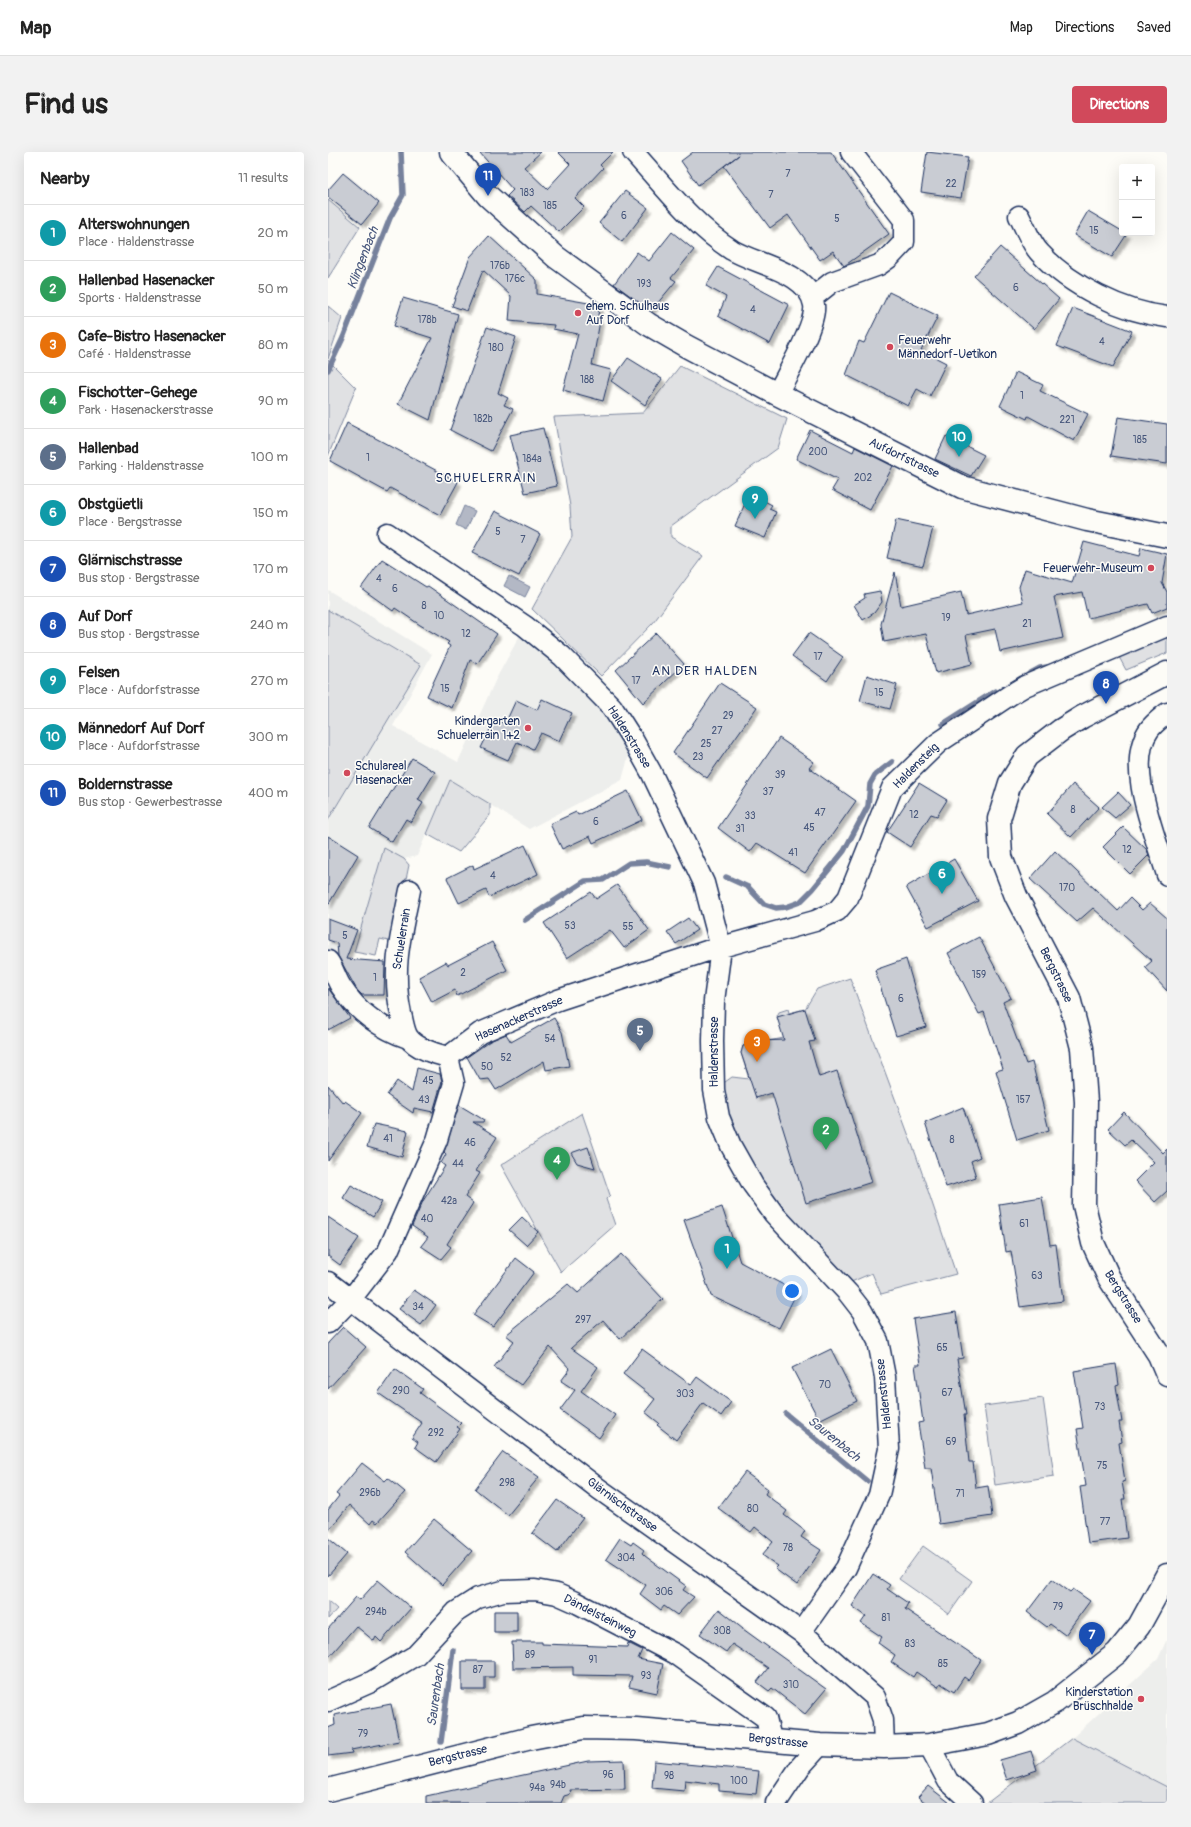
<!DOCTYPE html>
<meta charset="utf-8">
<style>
body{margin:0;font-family:Pangolin,sans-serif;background:#f2f2f2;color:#222}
.controls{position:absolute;right:12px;top:12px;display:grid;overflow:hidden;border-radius:4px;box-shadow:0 4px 16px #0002}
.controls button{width:36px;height:36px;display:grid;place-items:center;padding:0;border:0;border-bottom:1px solid #e0e0e0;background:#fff;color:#222;font:20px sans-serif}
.you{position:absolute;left:464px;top:1139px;width:14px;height:14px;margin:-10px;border:3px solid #fff;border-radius:50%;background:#1a73e8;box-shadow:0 0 0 6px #1a73e833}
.badge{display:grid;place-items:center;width:26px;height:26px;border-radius:50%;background:#d1495b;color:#fff;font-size:13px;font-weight:700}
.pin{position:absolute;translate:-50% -33px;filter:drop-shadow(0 1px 2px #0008)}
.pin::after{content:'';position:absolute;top:21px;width:14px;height:12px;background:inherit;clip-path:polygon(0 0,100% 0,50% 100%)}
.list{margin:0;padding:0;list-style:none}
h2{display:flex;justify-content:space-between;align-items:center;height:52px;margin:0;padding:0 16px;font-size:17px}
h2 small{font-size:13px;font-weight:400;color:#767676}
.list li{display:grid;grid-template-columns:26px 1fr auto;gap:12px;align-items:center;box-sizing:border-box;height:56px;padding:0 16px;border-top:1px solid #e0e0e0}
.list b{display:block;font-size:15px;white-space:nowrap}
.list p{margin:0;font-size:13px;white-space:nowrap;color:#767676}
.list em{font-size:13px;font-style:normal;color:#767676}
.map{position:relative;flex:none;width:839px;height:1651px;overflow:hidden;border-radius:4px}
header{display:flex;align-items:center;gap:24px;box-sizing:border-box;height:56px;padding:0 20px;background:#fff;border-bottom:1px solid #e0e0e0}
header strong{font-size:19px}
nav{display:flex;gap:22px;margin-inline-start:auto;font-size:14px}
.intro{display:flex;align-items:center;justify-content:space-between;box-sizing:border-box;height:96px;padding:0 24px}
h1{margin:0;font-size:28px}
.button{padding:10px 18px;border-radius:4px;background:#d1495b;color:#fff;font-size:14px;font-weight:700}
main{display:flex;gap:24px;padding:0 24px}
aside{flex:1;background:#fff;border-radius:4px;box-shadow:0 4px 16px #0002}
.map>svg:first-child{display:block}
</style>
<header>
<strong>Map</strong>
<nav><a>Map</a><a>Directions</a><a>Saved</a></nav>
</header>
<div class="intro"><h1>Find us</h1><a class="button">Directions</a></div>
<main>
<aside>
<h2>Nearby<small>11 results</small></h2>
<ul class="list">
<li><span class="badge" style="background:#0f9aa8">1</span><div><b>Alterswohnungen</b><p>Place · Haldenstrasse</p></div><em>20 m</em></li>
<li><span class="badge" style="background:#2e9e5b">2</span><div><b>Hallenbad Hasenacker</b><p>Sports · Haldenstrasse</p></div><em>50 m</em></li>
<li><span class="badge" style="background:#e8710a">3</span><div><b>Cafe-Bistro Hasenacker</b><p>Café · Haldenstrasse</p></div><em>80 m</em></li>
<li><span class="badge" style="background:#2e9e5b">4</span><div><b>Fischotter-Gehege</b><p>Park · Hasenackerstrasse</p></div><em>90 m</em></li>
<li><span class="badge" style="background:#5c6f8a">5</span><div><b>Hallenbad</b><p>Parking · Haldenstrasse</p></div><em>100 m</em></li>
<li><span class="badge" style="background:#0f9aa8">6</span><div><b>Obstgüetli</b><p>Place · Bergstrasse</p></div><em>150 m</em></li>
<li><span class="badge" style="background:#1a4fb4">7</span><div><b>Glärnischstrasse</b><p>Bus stop · Bergstrasse</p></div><em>170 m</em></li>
<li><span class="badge" style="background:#1a4fb4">8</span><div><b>Auf Dorf</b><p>Bus stop · Bergstrasse</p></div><em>240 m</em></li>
<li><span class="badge" style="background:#0f9aa8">9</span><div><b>Felsen</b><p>Place · Aufdorfstrasse</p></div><em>270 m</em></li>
<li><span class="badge" style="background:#0f9aa8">10</span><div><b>Männedorf Auf Dorf</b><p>Place · Aufdorfstrasse</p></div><em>300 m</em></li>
<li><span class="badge" style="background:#1a4fb4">11</span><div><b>Boldernstrasse</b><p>Bus stop · Gewerbestrasse</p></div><em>400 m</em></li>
</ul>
</aside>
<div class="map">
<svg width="839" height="1651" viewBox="0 0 839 1651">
<defs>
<filter id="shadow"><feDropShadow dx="3.5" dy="3.5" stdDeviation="1" flood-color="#0004"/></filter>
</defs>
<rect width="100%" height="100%" fill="#fdfcf7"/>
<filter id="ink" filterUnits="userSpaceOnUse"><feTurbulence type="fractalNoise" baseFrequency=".025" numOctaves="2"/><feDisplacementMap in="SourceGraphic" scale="8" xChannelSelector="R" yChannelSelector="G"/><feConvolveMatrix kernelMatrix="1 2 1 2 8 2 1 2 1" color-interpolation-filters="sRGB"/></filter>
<g filter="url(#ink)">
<path fill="#edeeec" d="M0,438L104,502L65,574L130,610L168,527L197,474L305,588L294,628L201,677L122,628L89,704L76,707L56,697L26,800L0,811Z
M839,1487V1635L744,1586L830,1507Z"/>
<path fill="#e0e1e3" stroke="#7e88a0" d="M0,48L32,75L0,126Z
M0,154L14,166L0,207Z
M0,208L28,236L0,304Z
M352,214L459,267L450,296L343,374V385L375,404L325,471L273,524L204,457L244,385L242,354L226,265L315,261Z
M0,458L93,513L0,668Z
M839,483V501L798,518L791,505Z
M122,628L162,652V663L131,700L99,682Z
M56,696L76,707L81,713L65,790L52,787L48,804L26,800Z
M522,826L588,1003L628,1122L553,1142L544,1121L514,1134L446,1062L386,938L404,925L421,927L413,901L415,894C430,889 445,889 460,885L449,864L451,860L460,857L461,861L477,857L489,837Z
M254,961L282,1043L278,1047L287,1073L233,1120L173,1013Z
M715,1246L726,1324L667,1333L656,1254Z
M595,1394L644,1429L621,1462L571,1427Z
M0,1449L9,1457L0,1467Z
M744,1586L839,1635V1651H659Z"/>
<path fill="#b3b8c5" stroke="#76819c" d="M136,354L147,359L138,378L128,373Z
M181,424L202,435L197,445L176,434Z"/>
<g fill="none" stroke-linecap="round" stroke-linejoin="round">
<path stroke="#76819c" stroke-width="5.5" d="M0,218L15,186L62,66L75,43L73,0
M701,522L712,516L719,515
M615,572L667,539
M398,725L420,735L436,752L448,756L458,755L472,750L485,737L516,699L540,654L542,632L547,623L564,610
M197,768L257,729L275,728L301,711L318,710L342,715
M458,1262L539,1329
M113,1590L125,1498"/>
</g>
<path fill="#c9ccd3" stroke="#1b2f5e" filter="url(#shadow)" d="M151,0H213L196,15L219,37L242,12L230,0H285L272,13L275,16L247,46L256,55L231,80L203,54L197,60L186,50L179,44L185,38Z
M365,0H503L561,82L516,114L505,99L492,108L460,63L442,76L396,14L411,3L370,33L353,9Z
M599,0L640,5L633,46L593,40Z
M15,21L51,51L34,72L0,45V38Z
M297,39L320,56L294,90L271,71Z
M760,59L794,79V81L799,82L784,105L746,83Z
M344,80L366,98L343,126L348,129L323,159L286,132L309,100L321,109Z
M161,84L209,128V142L272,153L269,168L272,169L264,213L283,218L275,249L235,238L250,182L225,177L226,173L181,169L183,144L155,118L139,159L124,154L142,105Z
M672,95L731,147L706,177L646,124Z
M390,115L461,153L442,192L390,164L398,145L378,134Z
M561,140L610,164L593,198L618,211L602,244L589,237L580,254L518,223L531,189L536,191Z
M75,146L130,162L102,268L70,252L104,186L66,174Z
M745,156L804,179L785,215L729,194Z
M159,175L188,185L170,241L180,246L176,253L185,257L163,299L122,278Z
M300,206L334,227L317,253L283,229Z
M688,220L715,233L712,239L760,262L746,289L700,264L699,267L672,254Z
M790,265L839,272V312L783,304Z
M19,271L130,330L112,363L62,336L59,340L2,309Z
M215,276L229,334L197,341L182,283Z
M482,278L525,300L527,295L565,314L542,358L504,338L510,328L468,307Z
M618,284L656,303L643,324L607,307Z
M427,344L444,353L441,357L448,360L437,386L407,374L419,347L425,350Z
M167,359L212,382L191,424L144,401Z
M568,368L605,376L595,414L559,406Z
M756,390L811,404L813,396L839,402L834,431L839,440V455L824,461L820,452L760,466L754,440L726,445L735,486L672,500L667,477L638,483L644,512L608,521L598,482L556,490L553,472L567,420L573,454L633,440L638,463L695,450L691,435L697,417L744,431Z
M54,407L98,435L100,434L169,482L149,512L142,508L124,556L99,544L122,494L119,492L121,490L92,473L67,456L65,459L33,436Z
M552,439L554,450L546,461L535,468L526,453L537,446L536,442Z
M328,481L356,512L315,551L288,518Z
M481,481L515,505L499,529L464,504Z
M539,523L569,533L562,557L532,549Z
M392,531L429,555L379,626L345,601Z
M214,547L244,561L231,589L213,581L205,597L189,590L180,608L153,596L167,567L177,572L188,548L209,558Z
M451,586L486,610L481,616L528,649L477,721L429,691L422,700L390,676Z
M84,606L107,620L90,648L95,651L83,670L78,667L64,690L41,676Z
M591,631L619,648L609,664L603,662L582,695L559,680Z
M745,632L771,655L743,685L719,662Z
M300,639L314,668L265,691L262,684L234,697L222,672L248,660L250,663Z
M790,640L802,653L787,666L774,655Z
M795,675L819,698L821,703L802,722L775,695Z
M0,684L30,703L0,753Z
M197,693L210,722L161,745L158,738L131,751L119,726L145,713L146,717Z
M727,699L790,759L802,746L814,758L822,751L839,766V839L817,815L824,809L765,756L749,770L702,727Z
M626,707L650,749L600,775L578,735Z
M289,733L321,778L296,796L282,778L239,806L216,771L263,740L268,747Z
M360,766L369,778L348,792L339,780Z
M0,767L29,778L18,807L57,810L56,843H34L29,838L10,804L9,791L0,788Z
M651,785L683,846L675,850L698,912L704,910L721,978L689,988L668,919L675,917L656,860L651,862L620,801Z
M164,790L179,818L129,844L127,838L104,850L91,825L118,810L120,813Z
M578,807L598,875L568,884L547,818Z
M0,836L22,866L0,878Z
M477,857L487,889L481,890L491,925L509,919L544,1030L478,1051L444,941L428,946L413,901L415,894L432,889L456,888L449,865Z
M226,866L234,880L241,914L218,918L216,909L168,938L161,927L152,928L139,905L162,889L178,882L183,890Z
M89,916L112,922L114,929L105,960L86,956L85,961L59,943L69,929L84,940Z
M0,933L15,951L17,949L34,961L0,1009Z
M131,953L156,968L155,970H145L169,985L148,1019L152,1021L137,1045L145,1051L119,1092L123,1095L113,1107L93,1094L100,1085L84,1074L95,1049L117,1014L113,1011L118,1002L116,1000Z
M635,955L652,1005L643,1009L648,1025L618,1035L597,971Z
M796,960L835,1001L839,997V1039L827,1050L807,1029L826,1010L803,988L797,993L780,977Z
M46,972L80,979L74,1005L39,995Z
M260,995L267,1016L249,1011L243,1001Z
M23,1033L54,1050L45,1065L15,1046Z
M714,1045L722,1093L728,1092L735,1149L692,1155L683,1099L678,1100L671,1052Z
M394,1055L412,1110L469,1140L451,1176L383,1144L356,1068Z
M0,1065L31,1086L12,1113L0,1104Z
M194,1065L210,1080L198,1093L181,1078Z
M293,1102L335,1147L292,1187L275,1168L243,1196L270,1215L253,1239L287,1263L271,1286L232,1258L247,1238L233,1229L242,1217L222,1195L193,1233L166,1215L186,1189L178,1183L240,1132L250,1141Z
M188,1106L206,1120L165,1175L145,1163Z
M86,1138L108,1153L93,1173L71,1157Z
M628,1160L635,1206L629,1207L638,1263H636L641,1310H645L648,1336L660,1334L664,1364L611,1372L603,1316H597L590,1271L595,1270L587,1213H592L585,1167Z
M15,1175L38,1195L0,1237V1191Z
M314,1197L363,1233L369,1225L403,1250L393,1264L375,1251L348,1288L329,1273L331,1271L317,1260L327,1247L295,1222Z
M503,1197L529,1249L491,1268L464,1216Z
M788,1212L791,1233L788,1234L794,1270H791L794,1290L791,1291L797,1329L794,1330L797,1347H794L799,1386L760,1391L752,1335L758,1334L749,1277L755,1276L746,1219Z
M67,1217L95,1237L92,1241L133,1271L129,1275L132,1277L108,1310L87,1295L90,1290L84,1286L94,1271L50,1241Z
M175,1300L211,1325L180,1363L147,1337Z
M34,1311L57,1329L60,1326L77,1340L49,1371L45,1368L42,1372L21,1353L2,1377L0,1375V1358L11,1344L8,1342Z
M417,1320L440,1337L437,1342L459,1359L456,1363L477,1379L473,1385L493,1398L469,1433L447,1417L450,1414L434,1403L445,1390L427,1375L423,1380L390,1356Z
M229,1348L255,1366L229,1400L204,1381Z
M106,1367L144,1399L114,1433L77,1400Z
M0,1386L19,1402L0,1424Z
M292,1386L303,1393L305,1390L316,1398L314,1401L317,1404L358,1434L355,1438L366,1445L349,1463L336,1454L333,1458L312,1442L318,1433L278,1407Z
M545,1422L562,1433L559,1437L580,1451L577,1457L653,1508L640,1528L636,1525L626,1540L612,1531L610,1535L588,1520L585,1525L563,1510L567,1503L550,1491L554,1485L533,1471L538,1464L524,1454Z
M724,1427L742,1440L745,1437L762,1449L737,1483L722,1472L719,1475L699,1460Z
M50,1428L83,1456L53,1490L48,1485L46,1489L28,1474L0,1506V1477L28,1445L32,1448Z
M391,1457L415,1476V1477L498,1537L477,1562L444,1536L441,1539L429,1530L440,1516L404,1492L398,1500L372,1482Z
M166,1459H189V1480H166Z
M184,1490H214V1492L299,1495L300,1491L314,1498L310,1507L335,1512L329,1541L301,1535L304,1524L245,1523V1515L185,1516Z
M134,1509H166V1525H157V1538H134Z
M63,1552L71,1589L23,1598L24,1601L0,1604V1576L7,1573L6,1563Z
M703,1599L709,1618L679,1628L672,1608Z
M296,1608L297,1637L242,1638L243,1642L236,1644L233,1651H98V1644L260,1609Z
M326,1609L431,1619L428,1642L391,1639V1632L357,1628L356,1639L324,1636Z
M600,1634L622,1651H598L590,1645Z"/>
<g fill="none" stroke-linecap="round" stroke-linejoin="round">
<g stroke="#1b2f5e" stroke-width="23">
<path id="minor" d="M305,0C336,34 365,73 404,98C429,113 481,120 486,153C489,172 458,224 449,242
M691,64C697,75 703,92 712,101C742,134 795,160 839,165
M484,146L504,130L551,113L562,105L576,90V68L523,0
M59,381L197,474L234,504L284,555L305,588L323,620L376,731L393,796L386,849L385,889L386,938L391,965L403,994L425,1033L446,1062L520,1141L534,1159L550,1189L557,1225L561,1297L551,1343L518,1416L473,1480
M839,561C833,566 825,572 821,578C796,613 828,685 839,723
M82,738C73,783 63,816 73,862C75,869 76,879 80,885C88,897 108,902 120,905
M0,809C6,817 8,828 14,836C29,860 54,877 80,886
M0,1130L271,1337L473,1480L547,1545L555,1568L556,1595
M0,1171L23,1147L60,1099L109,988L126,931L120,905L152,881L230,848L379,799L487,769L509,759L520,746L564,636L610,591L682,543L697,534L839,474
M0,1549L43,1530L88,1503L128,1460L150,1446L175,1439L207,1438L229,1442L247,1450L347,1502L438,1566L443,1587
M601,1593L620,1629L644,1651
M448,1651L472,1615L492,1593"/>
</g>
<g stroke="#1b2f5e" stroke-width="25">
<path id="tertiary" d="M123,0L160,44L228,105L320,172L358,194L449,242L634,335L759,368L839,384
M839,521L754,565L733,578L699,604L682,631L671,667L673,705L688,744L741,846L754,896L758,950L756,1053L765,1091L781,1126L831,1203L839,1222
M0,1638L203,1586L255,1576L308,1577L492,1593L556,1595L601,1593L660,1582L690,1571L727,1550L789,1501L811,1474L839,1423"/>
</g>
<use href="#minor" stroke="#fdfcf7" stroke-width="20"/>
<use href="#tertiary" stroke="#fdfcf7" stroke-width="22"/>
</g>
</g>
<g fill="#d1495b" stroke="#fdfcf7" stroke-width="1.5">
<circle cx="250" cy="161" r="4"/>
<circle cx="562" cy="195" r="4"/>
<circle cx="823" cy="416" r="4"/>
<circle cx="200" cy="576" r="4"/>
<circle cx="19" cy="621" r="4"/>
<circle cx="813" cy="1547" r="4"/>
</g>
<g text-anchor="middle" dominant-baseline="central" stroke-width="3" stroke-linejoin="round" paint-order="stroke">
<g font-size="10" fill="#46567b">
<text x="460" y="22">7</text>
<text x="623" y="32">22</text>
<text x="199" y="41">183</text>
<text x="443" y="43">7</text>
<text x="222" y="54">185</text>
<text x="296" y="64">6</text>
<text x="509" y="67">5</text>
<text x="766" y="79">15</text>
<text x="172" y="114">176b</text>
<text x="187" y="127">176c</text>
<text x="316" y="132">193</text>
<text x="688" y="136">6</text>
<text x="425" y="158">4</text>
<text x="99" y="168">178b</text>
<text x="774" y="190">4</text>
<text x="168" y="196">180</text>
<text x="259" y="228">188</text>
<text x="694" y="244">1</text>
<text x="155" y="267">182b</text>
<text x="739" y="268">221</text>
<text x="812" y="288">185</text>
<text x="490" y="300">200</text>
<text x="40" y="306">1</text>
<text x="204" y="307">184a</text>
<text x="535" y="326">202</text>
<text x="170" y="380">5</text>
<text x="195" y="388">7</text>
<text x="51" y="427">4</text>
<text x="67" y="437">6</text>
<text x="96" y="454">8</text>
<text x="111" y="464">10</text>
<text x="618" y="466">19</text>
<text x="699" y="472">21</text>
<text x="138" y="482">12</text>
<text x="490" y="505">17</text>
<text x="308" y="529">17</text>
<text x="117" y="537">15</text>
<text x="551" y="541">15</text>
<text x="400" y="564">29</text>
<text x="389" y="579">27</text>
<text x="378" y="592">25</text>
<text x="370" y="605">23</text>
<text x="452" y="623">39</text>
<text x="440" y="640">37</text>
<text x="745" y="658">8</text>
<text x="492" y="661">47</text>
<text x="586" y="663">12</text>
<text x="422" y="664">33</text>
<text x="268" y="670">6</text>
<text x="481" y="676">45</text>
<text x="412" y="677">31</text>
<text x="799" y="698">12</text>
<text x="465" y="701">41</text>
<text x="165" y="724">4</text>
<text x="739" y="736">170</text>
<text x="242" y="774">53</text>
<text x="300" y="775">55</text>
<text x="17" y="784">5</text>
<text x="135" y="821">2</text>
<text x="651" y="823">159</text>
<text x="47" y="826">1</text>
<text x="573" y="847">6</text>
<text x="222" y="887">54</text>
<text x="178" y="906">52</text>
<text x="159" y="915">50</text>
<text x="100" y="929">45</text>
<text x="96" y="948">43</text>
<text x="695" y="948">157</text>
<text x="60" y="987">41</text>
<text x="624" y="988">8</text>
<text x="142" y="991">46</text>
<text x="130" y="1012">44</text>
<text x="121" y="1049">42a</text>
<text x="99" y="1067">40</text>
<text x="696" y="1072">61</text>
<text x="709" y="1124">63</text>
<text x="90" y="1155">34</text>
<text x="255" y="1168">297</text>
<text x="614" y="1196">65</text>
<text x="497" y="1233">70</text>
<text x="73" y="1239">290</text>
<text x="619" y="1241">67</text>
<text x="357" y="1242">303</text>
<text x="772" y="1255">73</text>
<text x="108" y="1281">292</text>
<text x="623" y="1290">69</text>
<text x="774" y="1314">75</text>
<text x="179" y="1331">298</text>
<text x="42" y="1341">296b</text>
<text x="632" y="1342">71</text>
<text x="425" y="1357">80</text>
<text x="777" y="1370">77</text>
<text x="460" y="1396">78</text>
<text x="298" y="1406">304</text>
<text x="336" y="1440">306</text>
<text x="730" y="1455">79</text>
<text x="48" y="1460">294b</text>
<text x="558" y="1466">81</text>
<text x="394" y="1479">308</text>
<text x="582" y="1492">83</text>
<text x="202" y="1503">89</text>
<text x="265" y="1508">91</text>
<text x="615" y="1512">85</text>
<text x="150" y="1518">87</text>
<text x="318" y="1524">93</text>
<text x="463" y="1533">310</text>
<text x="35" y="1582">79</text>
<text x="280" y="1623">96</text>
<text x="341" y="1624">98</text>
<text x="411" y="1629">100</text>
<text x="230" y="1633">94b</text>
<text x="209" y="1636">94a</text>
</g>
<g font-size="12" fill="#1b2f5e" stroke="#fdfcf7" text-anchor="start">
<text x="258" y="154">ehem. Schulhaus<tspan x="258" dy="14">Auf Dorf</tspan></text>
<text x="570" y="188">Feuerwehr<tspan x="570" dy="14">Männedorf-Uetikon</tspan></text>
<text x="815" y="416" text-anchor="end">Feuerwehr-Museum</text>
<text x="192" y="569" text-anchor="end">Kindergarten<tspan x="192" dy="14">Schuelerrain 1+2</tspan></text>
<text x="27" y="614">Schulareal<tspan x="27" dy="14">Hasenacker</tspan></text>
<text x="805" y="1540" text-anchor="end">Kinderstation<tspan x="805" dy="14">Brüschhalde</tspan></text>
</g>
<g font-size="12" fill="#1b2f5e" stroke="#fdfcf7">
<text transform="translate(576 306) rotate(26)">Aufdorfstrasse</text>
<text transform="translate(301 585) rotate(58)">Haldenstrasse</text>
<text transform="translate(588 614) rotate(-45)">Haldensteig</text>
<text transform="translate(74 787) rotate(-81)">Schuelerrain</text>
<text transform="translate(728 823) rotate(64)">Bergstrasse</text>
<text transform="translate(191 867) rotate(-24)">Hasenackerstrasse</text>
<text transform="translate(386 900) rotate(-90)">Haldenstrasse</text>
<text transform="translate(795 1145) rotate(58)">Bergstrasse</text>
<text transform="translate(556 1242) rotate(-96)">Haldenstrasse</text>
<text transform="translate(294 1353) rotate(36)">Glärnischstrasse</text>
<text transform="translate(272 1464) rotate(27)">Dändelsteinweg</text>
<text transform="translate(450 1589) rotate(6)">Bergstrasse</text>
<text transform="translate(130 1604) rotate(-14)">Bergstrasse</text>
</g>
<g font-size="13" font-style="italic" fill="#49587d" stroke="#fdfcf7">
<text transform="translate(35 106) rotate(-69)">Klingenbach</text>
<text transform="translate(506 1287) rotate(39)">Saurenbach</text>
<text transform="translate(108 1543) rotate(-82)">Saurenbach</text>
</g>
<g font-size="13" letter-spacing="1" fill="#1b2f5e" stroke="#fdfcf7">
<text x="158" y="326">SCHUELERRAIN</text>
<text x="377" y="519">AN DER HALDEN</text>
</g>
</g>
</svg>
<div class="controls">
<button>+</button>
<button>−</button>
</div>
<div class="you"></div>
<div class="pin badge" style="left:399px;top:1117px;background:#0f9aa8">1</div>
<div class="pin badge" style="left:498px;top:998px;background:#2e9e5b">2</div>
<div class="pin badge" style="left:429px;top:910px;background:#e8710a">3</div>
<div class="pin badge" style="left:229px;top:1028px;background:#2e9e5b">4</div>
<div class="pin badge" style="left:312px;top:899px;background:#5c6f8a">5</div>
<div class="pin badge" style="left:614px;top:742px;background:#0f9aa8">6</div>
<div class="pin badge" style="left:764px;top:1503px;background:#1a4fb4">7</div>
<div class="pin badge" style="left:778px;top:552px;background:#1a4fb4">8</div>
<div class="pin badge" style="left:427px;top:367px;background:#0f9aa8">9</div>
<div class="pin badge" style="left:631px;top:305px;background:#0f9aa8">10</div>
<div class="pin badge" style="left:160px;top:44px;background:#1a4fb4">11</div>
</div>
</main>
